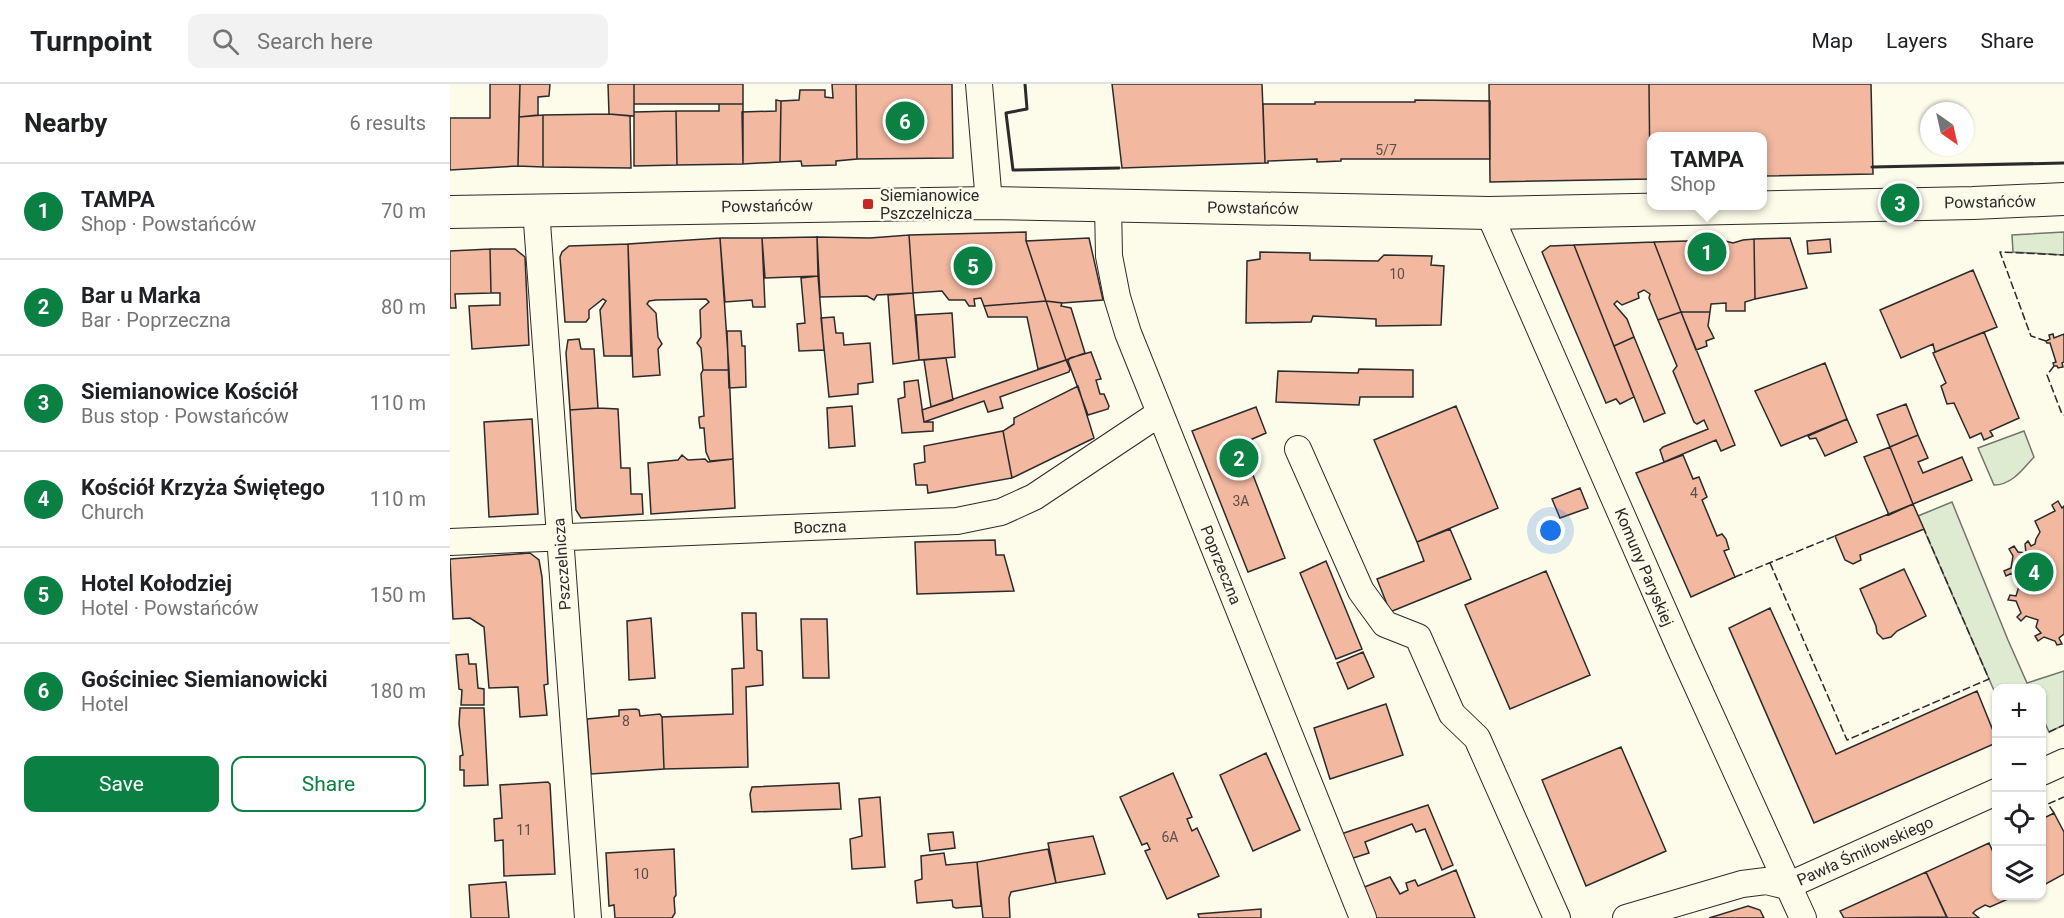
<!DOCTYPE html>
<meta charset="utf-8">
<style>
body{margin:0;font-family:Roboto,sans-serif;background:#f2f2f2;color:#202124}
.controls{position:absolute;right:18px;bottom:18px;display:grid;overflow:hidden;border-radius:12px;box-shadow:0 2px 4px #0004}
.controls button{width:54px;height:54px;display:grid;place-items:center;padding:0;border:0;border-bottom:2px solid #e0e0e0;background:#fff;color:#202124;font:30px sans-serif}
.compass{position:absolute;left:1470px;top:18px;width:54px;height:54px;border-radius:50%;background:#fff;box-shadow:0 2px 4px #0004;rotate:146deg}
.you{position:absolute;left:1101px;top:447px;width:21px;height:21px;margin:-15px;border:4px solid #fff;border-radius:50%;background:#1a73e8;box-shadow:0 0 0 9px #1a73e833}
.badge{display:grid;place-items:center;width:39px;height:39px;border-radius:50%;background:#0b8043;color:#fff;font-size:20px;font-weight:700}
.pin{position:absolute;translate:-50% -50%;border:3px solid #fff;box-shadow:0 2px 6px #0006}
.popup{position:absolute;left:1197px;top:48px;width:120px;height:78px;box-sizing:border-box;display:grid;place-content:center;border-radius:12px;background:#fff;filter:drop-shadow(0 2px 4px #0005);font-size:20px;white-space:nowrap;color:#757577}
.popup b{font-size:22px;color:#202124}
.popup::after{content:'';position:absolute;left:50%;top:100%;margin-left:-12px;border:12px solid transparent;border-top-color:#fff}
.list{margin:0;padding:0;list-style:none}
h2{display:flex;justify-content:space-between;align-items:center;height:78px;margin:0;padding:0 24px;font-size:26px}
h2 small{font-size:20px;font-weight:400;color:#757577}
.list li{display:grid;grid-template-columns:39px 1fr auto;gap:18px;align-items:center;box-sizing:border-box;height:96px;padding:0 24px;border-top:2px solid #e0e0e0}
.list b{display:block;font-size:22px;white-space:nowrap}
.list p{margin:0;font-size:20px;white-space:nowrap;color:#757577}
.list em{font-size:20px;font-style:normal;color:#757577}
.actions{display:flex;gap:12px;padding:18px 24px}
.actions a{flex:1;padding:14px 0;border:2px solid #0b8043;border-radius:12px;text-align:center;font-size:21px;color:#0b8043}
.actions .main{background:#0b8043;color:#fff}
.icon{flex:none;width:33px;height:33px;fill:none;stroke:currentColor;stroke-width:2;stroke-linecap:round;stroke-linejoin:round}
.map{position:relative;flex:none;width:1614px;height:834px;overflow:hidden}
header{display:flex;align-items:center;gap:36px;box-sizing:border-box;height:84px;padding:0 30px;background:#fff;border-bottom:2px solid #e0e0e0}
header strong{font-size:28px}
nav{display:flex;gap:33px;margin-inline-start:auto;font-size:21px}
.search{width:420px;height:54px;background:#f2f2f2;display:flex;align-items:center;gap:15px;box-sizing:border-box;padding:0 21px;border-radius:12px;color:#757577;font-size:22px}
main{display:flex}
aside{flex:1;background:#fff}
.map>svg:first-child{display:block}
</style>
<header>
<strong>Turnpoint</strong>
<div class="search"><svg class="icon" aria-label="search" viewBox="0 0 24 24"><circle cx="10" cy="10" r="6"/><path d="M15 15l6 6"/></svg>Search here</div>
<nav><a>Map</a><a>Layers</a><a>Share</a></nav>
</header>
<main>
<aside>
<h2>Nearby<small>6 results</small></h2>
<ul class="list">
<li><span class="badge">1</span><div><b>TAMPA</b><p>Shop · Powstańców</p></div><em>70 m</em></li>
<li><span class="badge">2</span><div><b>Bar u Marka</b><p>Bar · Poprzeczna</p></div><em>80 m</em></li>
<li><span class="badge">3</span><div><b>Siemianowice Kościół</b><p>Bus stop · Powstańców</p></div><em>110 m</em></li>
<li><span class="badge">4</span><div><b>Kościół Krzyża Świętego</b><p>Church</p></div><em>110 m</em></li>
<li><span class="badge">5</span><div><b>Hotel Kołodziej</b><p>Hotel · Powstańców</p></div><em>150 m</em></li>
<li><span class="badge">6</span><div><b>Gościniec Siemianowicki</b><p>Hotel</p></div><em>180 m</em></li>
</ul>
<div class="actions"><a class="main">Save</a><a>Share</a></div>
</aside>
<div class="map">
<svg width="1614" height="834" viewBox="0 0 1614 834">
<rect width="100%" height="100%" fill="#fdfbea"/>
<path fill="#deebd1" stroke="#74746e" stroke-width="1.5" d="M1614,148V171L1563,168L1562,151Z
M1574,347L1584,373C1573,385 1562,401 1544,401L1528,364Z
M1502,418L1558,556L1577,599L1614,587V641L1599,648L1592,632V604H1546V611L1468,432Z"/>
<path fill="#f2b8a0" stroke="#2b2b2b" stroke-width="1.5" d="M40,0H70L68,82L0,86V34H40Z
M70,0H100L99,12L88,13V31L69,33Z
M158,0H184V32L159,30Z
M184,0H293V20H184Z
M382,0H406L407,75L386,77V81L352,82L351,77L330,78L331,17L349,16L350,6H375V13L383,14Z
M406,0H502L503,74L407,75Z
M662,0H812L815,79L672,84Z
M1039,0H1199L1200,95L1040,98Z
M1199,0H1421L1423,90L1312,92V52H1202L1200,95Z
M326,16L331,17L330,78L293,80L292,28L326,27Z
M965,16L1040,17V75H891V77L867,78V75L818,77V79H815L813,20H865V18H965Z
M269,20H293V80L227,81L226,27H269Z
M226,27L227,81L184,82V28Z
M159,30L180,32L181,84L93,83V31Z
M93,31V83L68,82L69,33Z
M576,148V157L596,217L534,222L531,214L524,215L525,222H519L515,216H499L492,207L463,209L459,151Z
M459,151L463,209L427,211L424,216L417,212L370,213L367,153L420,154Z
M367,153L368,192L315,194L312,154Z
M270,154L279,286H253L251,264L247,259L251,253L250,226L259,218L256,215L206,216L199,217L197,220L206,229L208,253L212,260L208,265L210,291L183,293L178,160Z
M270,154H312L315,223H303L302,216L275,218Z
M639,154L653,216L612,219L596,217L576,157Z
M1340,154L1357,204L1305,215L1304,155Z
M1304,155L1305,215L1295,218V227H1276V219L1261,220L1260,228H1231L1204,158L1271,156L1283,159L1293,156Z
M1380,155L1381,168L1358,170L1357,157Z
M1204,158L1231,228L1208,236L1199,214L1200,210L1194,206L1188,209L1189,214L1172,221L1167,217L1164,220L1177,235L1184,253L1164,262L1124,161Z
M178,160L181,272H154L150,226L156,217L153,215L139,226V234L136,238H115L110,173L112,168L119,162Z
M1124,161L1184,313L1170,320L1166,315L1156,319L1092,168L1100,162Z
M40,165H65L75,173L79,261L22,265L19,222L50,221V209H41Z
M40,165L41,209L5,210L6,224H0V167Z
M810,168L860,169V176L928,177L934,171L982,172L981,181L994,182L991,241L926,242V235L863,232L861,238L796,239L797,177L810,175Z
M1523,186L1547,243L1485,268L1483,260L1451,274L1430,226Z
M368,192L374,266L349,267L347,240L355,239L351,194Z
M463,209L469,276L443,280L438,211Z
M596,217L616,276L588,285L577,233H538L534,222Z
M596,217L612,219L611,222L621,224L635,269L616,276Z
M1231,228L1285,361L1271,367L1266,356L1214,378L1210,366L1213,363L1258,345L1254,336L1247,340L1244,338L1223,287L1227,282L1208,236Z
M1231,228H1260L1258,242L1264,254L1256,257L1257,262L1246,266Z
M502,229L505,273L469,276L466,231Z
M384,233L386,249H393L394,261L420,259L423,298L408,300V310L379,313L371,234Z
M277,247H291L292,262H295L296,303L279,304Z
M1534,248L1569,334L1540,347L1543,352L1534,356L1531,349L1520,354L1504,319L1497,320L1491,302L1496,299L1483,269Z
M1603,250L1604,254L1614,250V278L1612,279L1613,283L1608,284L1607,282H1604L1603,279L1606,278L1600,259H1597L1596,257L1600,255L1599,251Z
M1184,253L1215,329L1194,338L1164,262Z
M129,255L131,265H144L148,324L120,326L116,269L118,256Z
M641,268L651,295L646,296L650,310H654L659,322L658,325L638,331L618,277L620,274Z
M496,274L503,316L481,323L474,276Z
M616,276L620,285L619,288L550,313L553,324L538,328L534,317L474,338L472,326Z
M1375,279L1397,335L1331,362L1305,307Z
M909,285L963,286V313H910L909,321L826,318L828,287L908,289Z
M253,286H279L283,375L260,377L256,368L254,344H250L249,337V333L254,332L251,290Z
M468,296L474,338H483V347L452,349L448,315L455,313L454,298Z
M628,302L644,354L562,394L553,347L564,340V334Z
M1456,320L1468,351L1440,363L1427,331Z
M402,322L405,362L379,364L377,324Z
M1006,322L1048,424L967,458L924,356Z
M806,323L816,349L791,360L835,474L798,488L742,347Z
M148,324L168,325L171,384H180L181,410H192L193,430L131,434L126,426L120,326Z
M82,335L88,430L39,433L34,338Z
M1397,335L1407,358L1375,372L1366,354L1360,355L1358,352Z
M553,347L562,394L478,409L477,401H466L464,380L475,378L474,362Z
M1468,351L1478,374L1468,378L1473,389L1512,373L1522,396L1463,420L1440,363Z
M1440,363L1463,420L1439,431L1414,373Z
M232,371L238,376L255,375L258,378L283,375L285,424L201,430L198,379L228,376Z
M1233,371L1243,395L1249,393L1257,413L1252,416L1267,452L1272,450L1276,455L1279,465L1274,467L1285,493L1241,513L1186,389Z
M1130,404L1138,424L1110,434L1102,415Z
M1608,417L1612,424L1614,422V550L1609,554L1612,560L1607,561L1605,557L1594,553L1588,557L1585,552L1591,549L1586,543L1588,536L1576,532L1571,537L1567,533L1571,529L1566,517L1558,516L1560,511L1566,512L1570,499L1562,489L1556,492L1554,487L1561,484L1563,472L1559,465L1564,462L1568,468L1576,469L1575,460L1578,457L1581,462L1585,460L1586,455L1590,448L1585,437L1605,427L1602,421Z
M1463,420L1474,445L1410,471L1411,476L1403,480L1395,476L1385,452Z
M1000,445L1021,495L940,528L927,495L974,477L967,458Z
M545,456L546,471H554L564,507L467,510L465,458Z
M80,469L89,476L92,493L98,600L94,601L97,631L70,633L68,603L39,604L34,543L20,534L3,535L0,475Z
M876,477L912,565L886,575L850,489Z
M1454,485L1476,532L1447,547L1441,553L1433,555L1427,549L1426,542L1410,505Z
M1096,487L1140,591L1060,625L1015,521Z
M1320,524L1386,670L1527,607L1546,654V659L1364,739L1279,544Z
M292,529H306L307,566L312,567L313,601L296,603L298,683L214,685L212,633L283,630L282,585L294,584Z
M201,534L205,594L179,596L177,537Z
M351,535H377L379,594H353Z
M913,568L924,593L898,605L887,579Z
M18,570L19,580H26L28,604L34,605V621H11L12,606L9,605L6,571Z
M936,620L953,671L880,695L864,644Z
M10,624H34L38,701L14,702V686H10V672L13,671L9,640Z
M186,625L189,626L190,632L210,630L212,633L214,685L141,690L137,635L169,632V626Z
M1171,663L1216,767L1136,802L1092,696Z
M816,669L850,746L803,767L770,691Z
M723,689L742,733L737,735L742,747L747,744L769,792L717,815L695,767L700,765L697,759L692,761L670,713Z
M98,698L100,700L105,790L54,792L53,756L45,757L44,735L52,734L50,701Z
M389,699L391,725L302,728L300,710L302,703Z
M430,713L435,783L402,785L400,755L412,752L409,715Z
M978,721L1003,781L992,786L975,745L966,748L962,740L915,758L919,769L900,775L891,750Z
M1604,729L1614,748V790L1592,802V735Z
M503,748L505,764L480,767L478,750Z
M643,752L655,790L606,799L598,759Z
M1539,759L1546,775V812H1558V815L1540,823L1535,821L1526,826L1523,829L1529,834H1497L1476,788Z
M224,765L226,811L224,814L225,829L222,834H165L164,821L159,822L156,769Z
M598,765L606,799L561,808L559,814L560,834H533L527,778Z
M494,769L496,781L527,778L531,822L506,824L503,823L502,816L467,819L465,797L472,795L471,772Z
M1006,786L1025,834H923L912,804L940,793L950,810L958,806L956,799L965,796L968,802Z
M1476,788L1497,833L1394,834L1390,827Z
M56,798L59,834H21L19,801Z
M1298,822L1310,826L1314,834H1259Z
M811,825V834H749L748,830Z"/>
<g fill="none" stroke-linecap="round" stroke-linejoin="round">
<g stroke="#2b2b2b" stroke-width="28">
<path id="minor" d="M529,0L539,119
M658,120L659,172L667,213L678,249L913,834
M86,125L138,834
M1039,129L1230,564L1353,834
M848,365L911,507L935,540L968,553L1002,630L1027,654L1107,834
M0,458L507,437L551,428L584,413L710,329
M1592,688L1614,678
M1176,834L1292,800L1316,797L1337,802L1546,708"/>
</g>
<g stroke="#2b2b2b" stroke-width="34">
<path id="tertiary" d="M0,128L539,119L1039,129L1523,119L1614,115"/>
</g>
<use href="#minor" stroke="#fdfbea" stroke-width="26"/>
<use href="#tertiary" stroke="#fdfbea" stroke-width="32"/>
<path stroke="#2b2b2b" stroke-width="1.5" stroke-dasharray="8 3" stroke-linecap="butt" d="M1596,257L1581,252L1550,168L1614,171
M1604,282L1597,291L1612,330L1614,331
M1320,479L1397,656L1539,595L1474,445
M1285,493L1385,452
M1599,648L1614,641
M1604,729L1598,720L1614,713"/>
<path stroke="#2b2b2b" stroke-width="3" d="M575,0L577,25L556,29L563,86L669,84
M1422,83L1614,79"/>
</g>
<rect fill="#c62828" stroke="#fdfbea" stroke-width="2" x="412" y="114" width="12" height="12" rx="3"/>
<g text-anchor="middle" dominant-baseline="central" stroke-width="4.5" stroke-linejoin="round" paint-order="stroke">
<g font-size="14" fill="#5d4e48">
<text x="936" y="66">5/7</text>
<text x="947" y="190">10</text>
<text x="1244" y="409">4</text>
<text x="791" y="417">3A</text>
<text x="176" y="637">8</text>
<text x="74" y="746">11</text>
<text x="720" y="753">6A</text>
<text x="191" y="790">10</text>
</g>
<g font-size="16" fill="#2b2b2b" stroke="#fdfbea" text-anchor="start">
<text x="430" y="111">Siemianowice<tspan x="430" dy="18">Pszczelnicza</tspan></text>
</g>
<g font-size="16" fill="#2b2b2b" stroke="#fdfbea">
<text transform="translate(1540 118) rotate(-1)">Powstańców</text>
<text transform="translate(317 122) rotate(-1)">Powstańców</text>
<text transform="translate(803 124) rotate(1)">Powstańców</text>
<text transform="translate(370 443) rotate(-2)">Boczna</text>
<text transform="translate(112 480) rotate(-94)">Pszczelnicza</text>
<text transform="translate(771 481) rotate(68)">Poprzeczna</text>
<text transform="translate(1194 483) rotate(67)">Komuny Paryskiej</text>
<text transform="translate(1415 767) rotate(-24)">Pawła Śmiłowskiego</text>
</g>
</g>
</svg>
<div class="controls">
<button>+</button>
<button>−</button>
<button><svg class="icon" aria-label="locate" viewBox="0 0 24 24"><circle cx="12" cy="12" r="6"/><path d="M12 2v4M12 18v4M2 12h4M18 12h4"/></svg></button>
<button><svg class="icon" aria-label="layers" viewBox="0 0 24 24"><path d="M12 4l9 5-9 5-9-5zM3 14l9 5 9-5"/></svg></button>
</div>
<svg class="compass" viewBox="-18 -18 36 36"><path d="M0-13l5 13h-10z" fill="#e53935"/><path d="M0 13l5-13h-10z" fill="#757577"/></svg>
<div class="you"></div>
<div class="pin badge" style="left:1257px;top:168px">1</div>
<div class="popup"><b>TAMPA</b>Shop</div>
<div class="pin badge" style="left:789px;top:374px">2</div>
<div class="pin badge" style="left:1450px;top:119px">3</div>
<div class="pin badge" style="left:1584px;top:488px">4</div>
<div class="pin badge" style="left:523px;top:182px">5</div>
<div class="pin badge" style="left:455px;top:37px">6</div>
</div>
</main>
